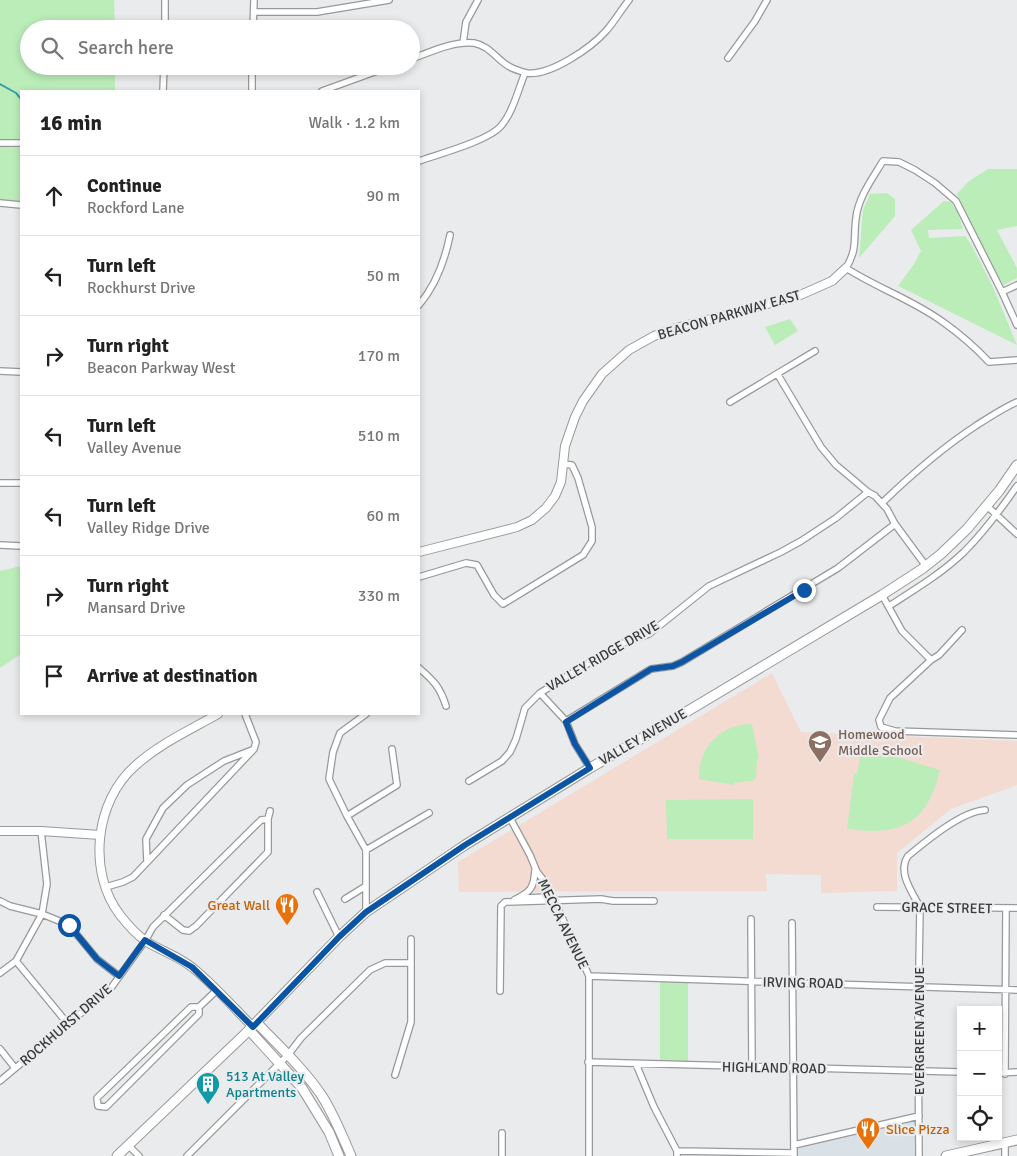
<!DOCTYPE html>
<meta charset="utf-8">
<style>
body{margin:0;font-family:Signika,sans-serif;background:#f6f6f6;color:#222}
.controls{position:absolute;right:15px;bottom:15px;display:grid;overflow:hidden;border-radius:0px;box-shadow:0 2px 8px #0003}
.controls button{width:45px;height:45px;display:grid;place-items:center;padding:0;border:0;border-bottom:1px solid #e0e0e0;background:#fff;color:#222;font:25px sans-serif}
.stop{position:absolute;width:15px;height:15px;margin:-11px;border:4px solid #0c54a4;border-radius:50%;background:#fff}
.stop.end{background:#0c54a4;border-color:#fff;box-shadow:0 1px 5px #0008}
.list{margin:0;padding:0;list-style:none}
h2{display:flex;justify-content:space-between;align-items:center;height:65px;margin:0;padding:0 20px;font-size:21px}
h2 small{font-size:16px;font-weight:400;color:#767676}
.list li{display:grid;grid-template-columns:32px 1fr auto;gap:15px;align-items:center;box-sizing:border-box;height:80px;padding:0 20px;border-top:1px solid #e0e0e0}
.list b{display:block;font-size:19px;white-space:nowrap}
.list p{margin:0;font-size:16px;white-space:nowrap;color:#767676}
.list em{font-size:16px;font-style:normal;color:#767676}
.icon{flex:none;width:28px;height:28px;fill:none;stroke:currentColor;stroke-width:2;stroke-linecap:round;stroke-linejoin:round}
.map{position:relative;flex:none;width:1017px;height:1156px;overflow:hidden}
.search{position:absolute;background:#fff;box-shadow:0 2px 8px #0003;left:20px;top:20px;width:400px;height:55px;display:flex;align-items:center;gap:12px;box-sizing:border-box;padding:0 18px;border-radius:28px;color:#767676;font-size:19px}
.panel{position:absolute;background:#fff;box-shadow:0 2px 8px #0003;left:20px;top:90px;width:400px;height:625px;border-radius:0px}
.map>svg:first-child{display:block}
</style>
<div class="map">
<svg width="1017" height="1156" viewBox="0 0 1017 1156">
<rect width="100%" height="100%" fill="#eaebec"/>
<path fill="#d9e1e7" d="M917,1117L918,1156H796V1147Z"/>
<path fill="#f4dbd2" d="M772,673L801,732L1017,741V785L951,809L897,853V891L821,893V875L766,874L767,891L459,892L458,862Z"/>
<path fill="#bbedb9" d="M0,0H114L115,29H29V66H115V91H21V201H0Z
M988,169H1017V226L997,230L1017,268V278L1004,285L992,267L957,194L968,182Z
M887,193L895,199V216L859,258L863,210L870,194Z
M944,201L951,202L958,213L963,229L928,230L929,238L965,236L971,244L993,287L1017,345L898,286L914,264L921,251L911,230Z
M790,319L798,331L775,345L765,327Z
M21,566V654L0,668V571Z
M752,724L759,759H757L756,778L752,781L734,783V785L699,779C698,748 720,724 752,724Z
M867,752L886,757L888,754L940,770C927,825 900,836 847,829L854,774H857L860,756Z
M753,799V839H667L666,800Z
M660,982H688V1061L660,1060Z"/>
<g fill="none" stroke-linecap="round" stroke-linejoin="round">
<path stroke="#3c9dab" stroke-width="2" d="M0,84L16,93L21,99"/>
<g stroke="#98999a" stroke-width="8">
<path id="minor" d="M254,12H317L389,0
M165,29V0
M253,29L254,0
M463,43L466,22L478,0
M728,58L755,21L767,0
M411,59C431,52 453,41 474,43C491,46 498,62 512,68C517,70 522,72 527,73C550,76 591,48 606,31C614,22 621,10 629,0
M163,91L164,66
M252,91V66
M322,91L391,66
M0,143H21
M419,161C439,154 488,141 501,126C513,112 518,90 525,73
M0,203L21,205
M1002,292L1017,285
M419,305C436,285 445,260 450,235
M1017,325L1002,292L956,201L935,183L915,170L899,162L883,161C872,179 858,198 856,218C853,240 858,248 846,268C877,288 913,300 943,322C960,334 975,347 989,362L1017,360
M0,371L21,372
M778,375L821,447L836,465L868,492L875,496L887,509L895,524L926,566
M730,402L815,351
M0,483H21
M882,503C912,474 942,448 977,425C990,417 1003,408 1017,402
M987,506L1017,534
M0,545L21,546
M419,577L466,563L477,565L494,595L503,604L583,555L592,541V527L578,478L572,465L563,464
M882,595L902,631L931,660
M889,606C914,590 941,574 964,552C984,532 1001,509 1017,486
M962,630L939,655L931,660L890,698L879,720L881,727L895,731L1017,735
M419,668C434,681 440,687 446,706
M540,693L566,721L575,744L590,768
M366,714L340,733L333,752L329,779L347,816L397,785L392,749
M566,721L651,669L673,666L682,662L838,568L895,524
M469,781L502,761L510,752L516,739L525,708L540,693L618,645L649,634L709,586L781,552L801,541L836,518L868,492
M347,816L366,850V912
M510,818L530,855L537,872L546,883L589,976V1156
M366,850L429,813
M147,862L146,839L163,808L187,785L224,761L252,750
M106,887L123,882L133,877L254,749L256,742L245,714
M317,892L339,937
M523,898L548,897L552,900
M345,899L366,886
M0,901L10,906L42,914L69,925L97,959L119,976
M514,902V900C530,892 534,889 535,870
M877,907L1017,908
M920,907C912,892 897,872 908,856C926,841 962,811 985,810
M164,915L183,930L189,931L196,926L268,852V819L270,811
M751,919L752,1067
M792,923L794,1156
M16,961L68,1024
M0,973L16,961L42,914L47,884L41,831
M589,976L1017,990
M500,991L501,906L505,902L601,899L613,901H654
M191,1007H199V1014L106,1107L98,1106L97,1098Z
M199,1007L217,990
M0,1049L15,1068
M588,1062L961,1072
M636,1064L654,1107L677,1151V1156
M998,1073L1017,1072
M1005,1074L1006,908
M395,1075L411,1022V939
M0,1081L111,988L145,941L153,927L261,820L268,819
M1005,1143V1156
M794,1145L919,1116
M129,1146L139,1156
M677,1151L794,1153
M187,1156L288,1055L301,1038L370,970L385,963H410
M502,1156V1133
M919,1156L918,1028L920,907"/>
</g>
<g stroke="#98999a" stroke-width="10">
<path id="tertiary" d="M419,552L517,527L532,520L546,508L555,496L561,482L565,446L575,417L583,401L602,374L629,350L654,336L676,328L798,296L832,281L846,268
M218,714C190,730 159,744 135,766C95,801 87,872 120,915C127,924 138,936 147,942C162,951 180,957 193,968C215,986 233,1007 253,1027
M0,831H41L100,835"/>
</g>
<g stroke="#98999a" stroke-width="11">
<path id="secondary" d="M257,1023C279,1046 304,1069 322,1096C334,1115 342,1135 351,1156
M249,1030L302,1088L329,1132L339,1156
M117,1156L244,1035L339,937L366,912L465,845L590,768L651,733L882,595L922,569L941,554L967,529L999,491L1017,465
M946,1156L1017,1140"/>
</g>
<use href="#minor" stroke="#fff" stroke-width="5.5"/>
<use href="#tertiary" stroke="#fff" stroke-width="8"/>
<use href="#secondary" stroke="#fff" stroke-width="9"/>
</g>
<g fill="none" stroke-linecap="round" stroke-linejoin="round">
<path stroke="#0c54a4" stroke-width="6" d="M69,925L97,959L119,976L145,940L192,967L253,1027L339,937L366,912L465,845L590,768L575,744L566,722L651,669L673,666L682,662L804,590"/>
</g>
<defs>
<g id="school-pin" transform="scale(1.25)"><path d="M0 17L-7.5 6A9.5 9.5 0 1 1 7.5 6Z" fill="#8d6e63" stroke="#eaebec"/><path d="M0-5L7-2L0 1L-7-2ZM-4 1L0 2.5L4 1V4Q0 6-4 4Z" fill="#fff"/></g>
<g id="restaurant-pin" transform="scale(1.25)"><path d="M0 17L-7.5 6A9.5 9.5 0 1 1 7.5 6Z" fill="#e8710a" stroke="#eaebec"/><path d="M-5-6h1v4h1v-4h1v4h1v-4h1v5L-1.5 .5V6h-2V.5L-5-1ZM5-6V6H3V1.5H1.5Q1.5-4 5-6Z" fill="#fff"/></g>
<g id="building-pin" transform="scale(1.25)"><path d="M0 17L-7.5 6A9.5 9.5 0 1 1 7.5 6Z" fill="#0f9aa8" stroke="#eaebec"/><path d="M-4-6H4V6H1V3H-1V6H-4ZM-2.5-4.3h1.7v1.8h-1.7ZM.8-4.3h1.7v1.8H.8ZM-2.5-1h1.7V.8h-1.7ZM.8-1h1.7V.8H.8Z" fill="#fff"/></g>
</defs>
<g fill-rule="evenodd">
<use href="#school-pin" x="820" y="742"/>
<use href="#restaurant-pin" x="287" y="905"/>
<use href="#building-pin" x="208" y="1084"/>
<use href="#restaurant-pin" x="868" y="1129"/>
</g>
<g text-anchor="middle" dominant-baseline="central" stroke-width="4.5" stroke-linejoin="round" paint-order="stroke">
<g font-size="14" fill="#393a3a" stroke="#eaebec">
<text transform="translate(729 315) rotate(-16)">BEACON PARKWAY EAST</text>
<text transform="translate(603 656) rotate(-30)">VALLEY RIDGE DRIVE</text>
<text transform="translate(643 737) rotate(-30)">VALLEY AVENUE</text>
<text transform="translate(947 908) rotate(1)">GRACE STREET</text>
<text transform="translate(563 924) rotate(64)">MECCA AVENUE</text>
<text transform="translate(803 983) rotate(1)">IRVING ROAD</text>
<text transform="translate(66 1025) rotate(-41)">ROCKHURST DRIVE</text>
<text transform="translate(919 1031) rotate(-90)">EVERGREEN AVENUE</text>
<text transform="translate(774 1068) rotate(1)">HIGHLAND ROAD</text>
</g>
<g font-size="14" fill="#785e54" stroke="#eaebec" text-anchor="start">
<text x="838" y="734">Homewood<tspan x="838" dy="16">Middle School</tspan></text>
</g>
<g font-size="14" fill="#c56008" stroke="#eaebec" text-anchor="end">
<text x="270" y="905">Great Wall</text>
<text x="886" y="1129" text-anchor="start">Slice Pizza</text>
</g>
<g font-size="14" fill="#0d838f" stroke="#eaebec" text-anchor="start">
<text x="226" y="1076">513 At Valley<tspan x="226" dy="16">Apartments</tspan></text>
</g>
</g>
</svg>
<div class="controls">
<button>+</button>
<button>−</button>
<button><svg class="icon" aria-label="locate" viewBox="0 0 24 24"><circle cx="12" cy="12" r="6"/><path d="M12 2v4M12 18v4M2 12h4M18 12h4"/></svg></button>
</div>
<div class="stop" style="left:69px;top:925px"></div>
<div class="stop end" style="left:804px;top:590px"></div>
<div class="search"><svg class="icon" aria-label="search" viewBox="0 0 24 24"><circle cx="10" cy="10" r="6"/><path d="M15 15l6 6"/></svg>Search here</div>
<section class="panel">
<h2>16 min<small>Walk · 1.2 km</small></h2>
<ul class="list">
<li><svg class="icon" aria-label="ahead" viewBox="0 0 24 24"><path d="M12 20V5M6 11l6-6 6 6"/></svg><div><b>Continue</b><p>Rockford Lane</p></div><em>90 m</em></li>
<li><svg class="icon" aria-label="left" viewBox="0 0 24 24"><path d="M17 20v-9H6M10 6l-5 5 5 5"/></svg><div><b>Turn left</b><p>Rockhurst Drive</p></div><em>50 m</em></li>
<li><svg class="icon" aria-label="right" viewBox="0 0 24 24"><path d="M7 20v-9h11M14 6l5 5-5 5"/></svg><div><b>Turn right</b><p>Beacon Parkway West</p></div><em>170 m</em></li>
<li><svg class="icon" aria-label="left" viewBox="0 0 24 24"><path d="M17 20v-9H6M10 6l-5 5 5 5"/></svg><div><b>Turn left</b><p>Valley Avenue</p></div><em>510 m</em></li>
<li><svg class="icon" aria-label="left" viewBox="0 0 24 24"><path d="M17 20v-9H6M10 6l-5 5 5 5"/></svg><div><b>Turn left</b><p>Valley Ridge Drive</p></div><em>60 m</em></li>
<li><svg class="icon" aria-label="right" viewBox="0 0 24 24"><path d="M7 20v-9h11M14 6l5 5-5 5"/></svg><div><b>Turn right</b><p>Mansard Drive</p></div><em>330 m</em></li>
<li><svg class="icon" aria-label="arrive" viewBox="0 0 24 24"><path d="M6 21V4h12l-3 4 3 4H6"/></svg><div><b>Arrive at destination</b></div></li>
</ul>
</section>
</div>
